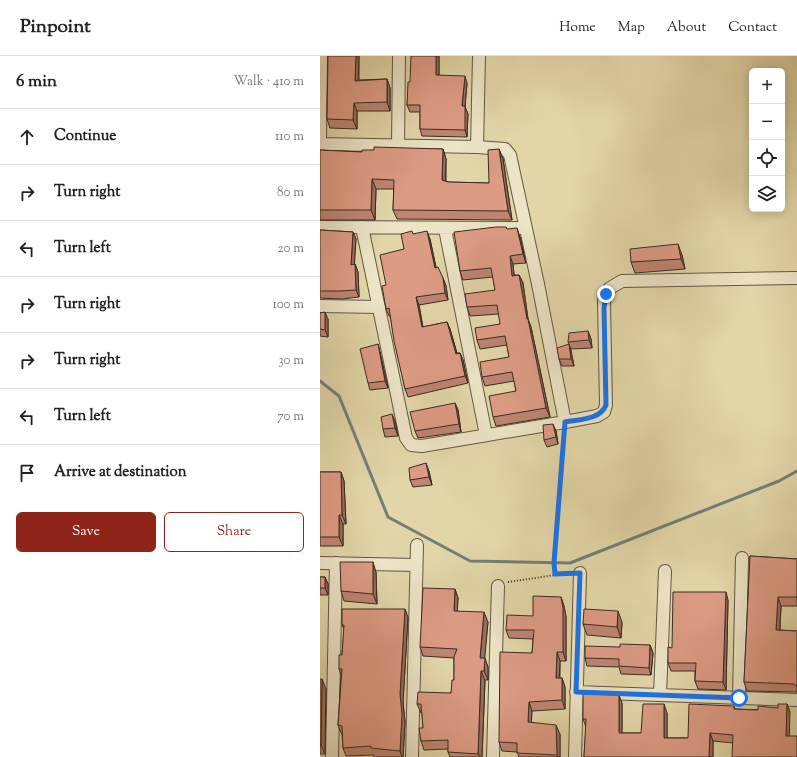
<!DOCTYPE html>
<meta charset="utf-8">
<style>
body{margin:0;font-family:"Sorts Mill Goudy",serif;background:#f2f2f2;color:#202124}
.controls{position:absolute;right:12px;top:12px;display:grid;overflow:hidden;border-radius:6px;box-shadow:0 2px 10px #0003}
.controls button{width:36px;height:36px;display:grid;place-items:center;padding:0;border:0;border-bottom:1px solid #e0e0e0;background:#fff;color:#202124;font:20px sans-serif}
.stop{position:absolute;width:12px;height:12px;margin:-9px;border:3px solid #1a73e8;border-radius:50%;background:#fff}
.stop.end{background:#1a73e8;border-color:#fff;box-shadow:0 1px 4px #0008}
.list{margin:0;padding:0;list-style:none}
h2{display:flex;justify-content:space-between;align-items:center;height:52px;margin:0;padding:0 16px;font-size:17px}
h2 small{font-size:13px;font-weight:400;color:#757577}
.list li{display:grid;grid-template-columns:26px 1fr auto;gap:12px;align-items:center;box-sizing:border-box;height:56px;padding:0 16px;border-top:1px solid #e0e0e0}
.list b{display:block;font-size:15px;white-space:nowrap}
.list em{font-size:13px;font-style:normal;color:#757577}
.actions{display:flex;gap:8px;padding:12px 16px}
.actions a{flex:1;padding:9px 0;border:1px solid #8f2418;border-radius:6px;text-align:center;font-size:14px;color:#8f2418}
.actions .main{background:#8f2418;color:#fff}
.icon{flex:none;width:22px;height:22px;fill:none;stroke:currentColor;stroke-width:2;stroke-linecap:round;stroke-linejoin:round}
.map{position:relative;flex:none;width:477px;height:701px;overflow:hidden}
header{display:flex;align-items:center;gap:24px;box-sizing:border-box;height:56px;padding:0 20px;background:#fff;border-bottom:1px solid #e0e0e0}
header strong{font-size:19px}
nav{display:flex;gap:22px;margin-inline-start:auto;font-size:14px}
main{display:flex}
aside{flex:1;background:#fff}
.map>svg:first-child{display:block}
</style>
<header>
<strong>Pinpoint</strong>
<nav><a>Home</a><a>Map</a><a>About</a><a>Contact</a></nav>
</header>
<main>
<aside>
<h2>6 min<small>Walk · 410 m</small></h2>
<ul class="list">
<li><svg class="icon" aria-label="ahead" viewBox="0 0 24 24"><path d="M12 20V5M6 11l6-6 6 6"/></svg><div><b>Continue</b></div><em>110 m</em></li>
<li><svg class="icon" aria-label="right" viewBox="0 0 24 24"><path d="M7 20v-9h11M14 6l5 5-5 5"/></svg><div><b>Turn right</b></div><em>80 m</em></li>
<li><svg class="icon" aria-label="left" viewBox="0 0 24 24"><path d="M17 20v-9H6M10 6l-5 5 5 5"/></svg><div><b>Turn left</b></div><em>20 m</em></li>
<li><svg class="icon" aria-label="right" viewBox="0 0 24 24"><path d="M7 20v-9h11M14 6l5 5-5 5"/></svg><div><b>Turn right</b></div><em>100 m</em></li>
<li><svg class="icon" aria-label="right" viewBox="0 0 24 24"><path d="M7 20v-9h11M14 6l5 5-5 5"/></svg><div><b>Turn right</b></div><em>30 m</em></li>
<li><svg class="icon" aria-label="left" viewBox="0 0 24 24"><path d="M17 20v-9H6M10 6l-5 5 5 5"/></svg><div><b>Turn left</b></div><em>70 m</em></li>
<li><svg class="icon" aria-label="arrive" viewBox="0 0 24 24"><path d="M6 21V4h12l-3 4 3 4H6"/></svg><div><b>Arrive at destination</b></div></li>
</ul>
<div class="actions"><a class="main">Save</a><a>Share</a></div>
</aside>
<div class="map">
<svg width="477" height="701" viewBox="0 0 477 701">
<rect width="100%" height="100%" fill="#e2d6a8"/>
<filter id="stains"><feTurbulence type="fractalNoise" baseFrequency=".005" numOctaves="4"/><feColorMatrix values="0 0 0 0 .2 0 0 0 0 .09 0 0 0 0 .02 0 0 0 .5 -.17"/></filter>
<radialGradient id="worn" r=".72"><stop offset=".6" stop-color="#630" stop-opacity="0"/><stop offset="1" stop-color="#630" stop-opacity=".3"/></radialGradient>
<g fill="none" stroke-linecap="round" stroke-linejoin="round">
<path stroke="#727f78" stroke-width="3" d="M0,325L19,340L68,461L150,505L250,507L459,425L477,415"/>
<g stroke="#625643" stroke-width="14">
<path id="street" d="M0,85L1,0
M0,88L157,91L185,93L190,99L218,228L245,366
M78,89L79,0
M157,91L159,0
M0,171L206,172
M42,171L86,382L91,389L102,390L245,366L277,360L284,356L286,349L284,245L290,232L302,225L477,222
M125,173L166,379
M0,250L59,251
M0,507L96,509
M256,636L477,644
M340,639L345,515
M419,642L422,502
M12,701L16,507
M92,701L97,489
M173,701L178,530
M255,701L260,517"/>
</g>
<path stroke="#382c21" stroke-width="2" stroke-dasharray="1 2" stroke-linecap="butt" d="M235,518L234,492L244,376
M188,526L249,517"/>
<use href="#street" stroke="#ece4c6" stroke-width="12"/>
</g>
<path fill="#be8572" stroke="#382c21" d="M8,0H39V24L67,23L70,32V55H37V73L10,72L7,63Z
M119,0V19L147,27L145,51L148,58L147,81L102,80L100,73V56H90L87,49L90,26Z
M123,93L126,103V125L128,126L169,127L179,93L183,103L192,164L77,163L73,154L74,133H56L55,164H0V94L42,96L54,94Z
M186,171L187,173L200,181L206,207L193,208L194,219H199L203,227L208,263L211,271L230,361L176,370L173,361L196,335L194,325L165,330L162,321L189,301L187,289L160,293L157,284L180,268L179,258L150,260L147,251L175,234L173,221L143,224L140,215Z
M0,174L33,176L36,183L34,208H35L38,216L39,241L22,243L0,242Z
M93,178L110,183L116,212L123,222L126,230L128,244L99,249L103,271L127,266L130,273L137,297H140L143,304L148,327L88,341L85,333L70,260H69L66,253L84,193Z
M362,199L365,213L315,217L311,206Z
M0,257L8,263V281L0,280Z
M268,275L271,283L272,292L251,293L248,286Z
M249,288L251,295L254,310H242L239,303Z
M60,296L68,332L50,334L48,327Z
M135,347L138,354L141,376L98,382L95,375Z
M75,365L78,380L65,381L63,373Z
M236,375L238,388L227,391L224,384Z
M109,415L112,429L93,431L90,424Z
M0,416H21L24,425L26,468H23V490H0Z
M430,500L477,503V550H461L460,574L477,575V636L427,635L424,626Z
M56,516L57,548L24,545L21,535Z
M0,521H5L8,528V539H0Z
M135,533L138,542L137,556L168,566L164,602L168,611V624H165L162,701H130L128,696V693L104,694L101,685L103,672L102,657H101L97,648L131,637L134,624V602L103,600L100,591Z
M241,541L244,550L246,561V605H240V622H242L245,631V653L212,655L211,666L240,678V701H199L197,696L182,695L179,686L212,597L213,583L189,582L186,574L213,560Z
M408,544L406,634L378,633L375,625V615H351L348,607L352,592Z
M88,561L83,646L85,666L83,701H54L53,699L26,700L23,692L22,678L21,677L18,669L21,619L19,613L22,599L24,573L22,569Z
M302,566L301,582L267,579L263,568Z
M330,589L333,597L331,619L301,618L299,611L267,610L265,602L300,591Z
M0,623L6,633L5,698H0Z
M302,647V677H321L347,657V682H368L414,650L415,653L438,654L458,652L467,648L470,656L413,687L393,685V701H264L266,671L263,663Z"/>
<path fill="#9b6c5c" stroke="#382c21" d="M36,0H39L38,33L35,25Z
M116,0H119V26L116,19Z
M145,20L147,27L145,51L148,58L147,81L145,74L142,50Z
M67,23L70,32V55L67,46Z
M34,47L37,55V73L33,64Z
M123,93L126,103L125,133L122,124Z
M179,93L183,103L192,164L188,155Z
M52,123L56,133L55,164L51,154Z
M197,172L200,181L206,207L203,198Z
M107,175L110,183L118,220L115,212Z
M33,176L36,183L34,216L31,209Z
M358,188L362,199L365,213L361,203Z
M190,200L193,208L195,229L192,220Z
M35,208L38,216L39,241L36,234Z
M199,219L203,227L208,263L211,271L230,361L226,352L207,263Z
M123,222L126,230L128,244L125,237Z
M96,241L99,249L104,279L102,271Z
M5,256L8,263V281L5,274Z
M127,266L130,273L139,305L136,298Z
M268,275L271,283L272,292L269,284Z
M58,288L60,296L68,332L65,325Z
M249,288L251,295L254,310L251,303Z
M140,297L143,304L148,327L145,320Z
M135,347L138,354L141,376L139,368Z
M72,358L75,365L78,380L75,372Z
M233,368L236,375L238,388L236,381Z
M106,407L109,415L112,429L109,421Z
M21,416L24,425L26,468L22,459Z
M19,459L23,468V490L19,481Z
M53,506L56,516L57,548L53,538Z
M5,521L8,528V539L5,532Z
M135,533L138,542L137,564L134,555Z
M406,536L408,544L406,634L403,626Z
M241,541L244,550L246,561V605L243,596Z
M458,541L461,550L459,583L456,574Z
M85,553L88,561L83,646L85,666L83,701H82L80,695V638Z
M298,555L302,566L301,582L297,571Z
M164,556L168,566L164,611L160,602Z
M330,589L333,597L331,619L329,612Z
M237,596L240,605L239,631L236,622Z
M165,602L168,611V624L164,615Z
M161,615L165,624L162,701H160L158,698Z
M242,622L245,631V653L242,644Z
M2,623L6,633L5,698L1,689Z
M299,639L302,647V685L299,677Z
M209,646L212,655L211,675L208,666Z
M344,648L347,657V690L344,682Z
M467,648L470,656L469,688L466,680Z
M236,669L240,678V701H238L237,699Z
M390,677L393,685V701H389Z"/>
<path fill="#dd9b84" stroke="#382c21" d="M8,0H36L35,25L67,23V46L34,47L33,64L7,63Z
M91,0H116V19L145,20L142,50H145V74L100,73V49H87L88,26H90Z
M54,91L123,93L122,124L128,126L169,127L168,94L179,93L188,155L73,154L74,124L52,123L51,154H0V94L42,96V94H54Z
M176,171H186L187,173L197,172L203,198L190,200L192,220L199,219L207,263H208L226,352L173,361L169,340L196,335L192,316L162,321L160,306L189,301L185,280L157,284L155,272L180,268L177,249L147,251L145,238L175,234L171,212L140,215L134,176Z
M0,174L33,176L31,209L35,208L36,234L20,235H0Z
M92,175L93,178L107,175L115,212L118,211L123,222L125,237L96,241L102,271L127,266L136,298L140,297L145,320L85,333L74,285L69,252L66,253L62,230L66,229L60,199L84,193L81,178Z
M358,188L361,203L311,206L310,193Z
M5,256V274L0,273V257Z
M268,275L269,284L248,286L249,277Z
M58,288L65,325L48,327L40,293Z
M249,288L251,303H239L237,292Z
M135,347L139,368L95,375L90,356Z
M72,358L75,372L63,373L61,361Z
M233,368L236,381L224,384L223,369Z
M106,407L109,421L90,424L89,412Z
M0,416H21L22,459H19V481H0Z
M430,500L477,503V541H458L456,574L477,575V630L474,628L424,626Z
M20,506H53V538L21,535Z
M0,521H5V532H0Z
M103,532L135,533L134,555L164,556L160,602H165L164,615H161L158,698L128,696V684L101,685L99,672H103L101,648H97L98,636L131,637L132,624H134V601L137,593L100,591Z
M353,536H406L403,626L375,625L376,607H348V591L352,592Z
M213,540L241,541L243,552V596H237L236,622H242V644L209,646L208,666L236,669L237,699L197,697V687L179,686L180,596L212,597L214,574H186L187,559L213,560Z
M22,553H85L80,638L82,658L80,695L51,692V690L23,692L22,670L18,669L22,613H19V599H22L24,569H22Z
M264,553L298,555L297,571L263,568Z
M300,588L330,589L329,612L299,610V603L265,602V590L300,591Z
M0,623H2L1,689H0Z
M263,638L299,639V677H321L323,648H344V682H368L369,648L414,650V653L438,654V650L458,652V648H467L466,680H477V701H412L413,679L390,677L389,701H264L266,663H263Z"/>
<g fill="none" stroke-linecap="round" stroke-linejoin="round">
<path stroke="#1a73e8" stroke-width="5" d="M286,238L284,252L286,349C280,364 260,363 245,366L234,507L235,518L260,517L256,636L419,642"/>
</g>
<rect width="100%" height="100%" filter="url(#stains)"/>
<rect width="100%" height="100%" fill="url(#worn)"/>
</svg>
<div class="controls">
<button>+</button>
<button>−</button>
<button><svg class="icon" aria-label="locate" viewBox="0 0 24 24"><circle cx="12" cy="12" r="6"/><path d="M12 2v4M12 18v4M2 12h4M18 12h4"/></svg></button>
<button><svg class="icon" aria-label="layers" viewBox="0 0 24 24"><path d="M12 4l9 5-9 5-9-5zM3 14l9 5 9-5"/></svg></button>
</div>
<div class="stop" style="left:419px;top:642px"></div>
<div class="stop end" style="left:286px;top:238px"></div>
</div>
</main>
